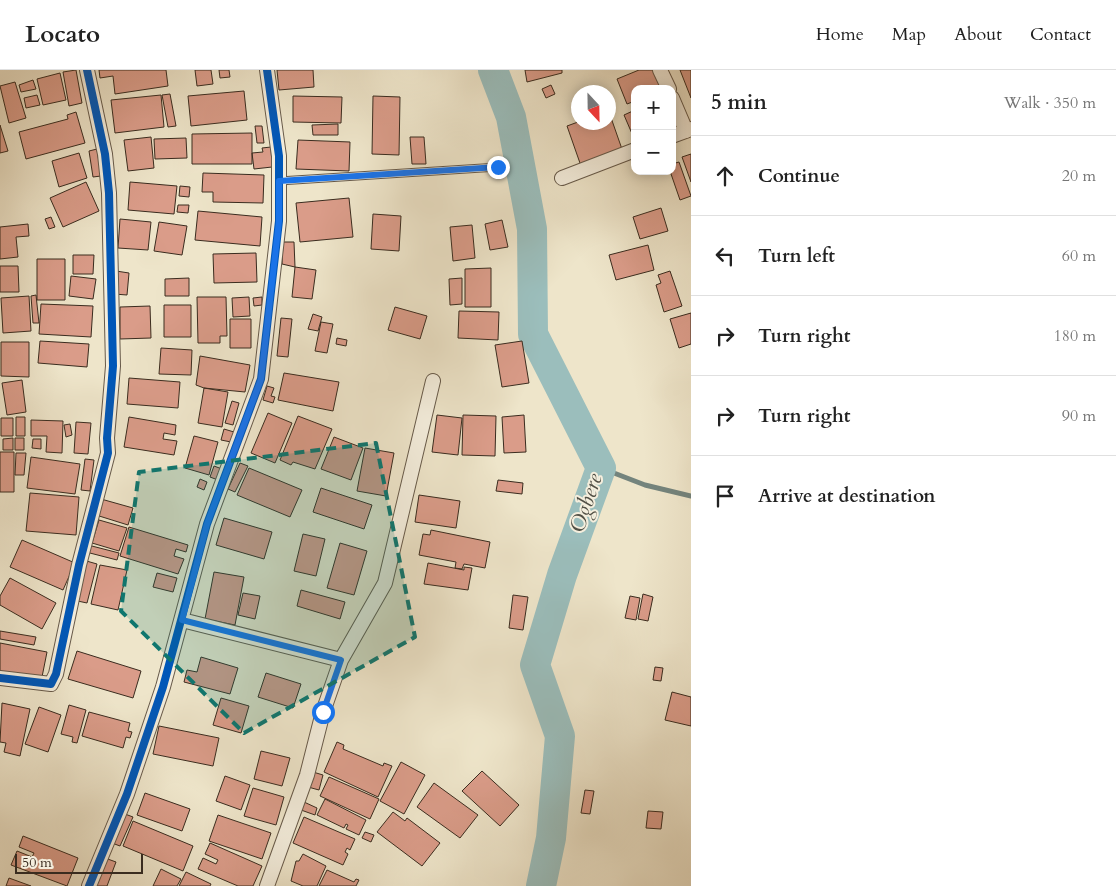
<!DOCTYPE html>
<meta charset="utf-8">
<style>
body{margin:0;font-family:Cardo,serif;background:#f2f2f2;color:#222}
.controls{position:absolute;right:15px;top:15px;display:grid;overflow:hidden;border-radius:10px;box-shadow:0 2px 12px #0003}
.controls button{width:45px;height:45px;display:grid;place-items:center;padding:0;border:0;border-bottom:1px solid #e0e0e0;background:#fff;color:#222;font:25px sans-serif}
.compass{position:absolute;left:571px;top:15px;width:45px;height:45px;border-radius:50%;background:#fff;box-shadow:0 2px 12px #0003;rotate:158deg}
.scale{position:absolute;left:15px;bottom:12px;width:128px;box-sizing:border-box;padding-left:5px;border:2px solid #3a2c1f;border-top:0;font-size:14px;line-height:18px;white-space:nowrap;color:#3a2c1f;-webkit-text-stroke:4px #f4eedd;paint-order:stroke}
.stop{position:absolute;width:15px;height:15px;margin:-11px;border:4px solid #1a73e8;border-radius:50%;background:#fff}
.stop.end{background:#1a73e8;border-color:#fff;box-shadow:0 1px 5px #0008}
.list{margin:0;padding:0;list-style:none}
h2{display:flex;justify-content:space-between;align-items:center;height:65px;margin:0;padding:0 20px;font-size:21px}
h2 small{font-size:16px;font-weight:400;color:#767676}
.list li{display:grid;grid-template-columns:32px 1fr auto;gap:15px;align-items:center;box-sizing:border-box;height:80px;padding:0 20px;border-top:1px solid #e0e0e0}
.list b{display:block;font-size:19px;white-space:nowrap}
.list em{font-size:16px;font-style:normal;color:#767676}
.icon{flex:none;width:28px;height:28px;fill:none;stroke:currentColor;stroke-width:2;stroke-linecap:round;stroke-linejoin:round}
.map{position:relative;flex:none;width:691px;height:816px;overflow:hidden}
header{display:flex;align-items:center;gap:30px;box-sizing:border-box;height:70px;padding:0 25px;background:#fff;border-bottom:1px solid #e0e0e0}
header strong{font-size:24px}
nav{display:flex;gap:28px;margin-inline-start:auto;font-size:18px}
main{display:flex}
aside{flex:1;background:#fff}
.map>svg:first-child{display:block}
</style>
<header>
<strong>Locato</strong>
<nav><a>Home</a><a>Map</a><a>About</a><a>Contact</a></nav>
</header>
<main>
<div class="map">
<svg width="691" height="816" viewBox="0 0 691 816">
<rect width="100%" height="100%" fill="#eee5ca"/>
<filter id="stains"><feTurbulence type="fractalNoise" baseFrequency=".004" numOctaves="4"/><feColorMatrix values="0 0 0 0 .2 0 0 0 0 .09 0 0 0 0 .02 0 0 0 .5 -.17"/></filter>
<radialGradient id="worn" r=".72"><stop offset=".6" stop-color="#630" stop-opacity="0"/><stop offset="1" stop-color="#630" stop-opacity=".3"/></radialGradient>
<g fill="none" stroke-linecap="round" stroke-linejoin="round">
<path stroke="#74847d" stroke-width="5" d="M601,398L645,415L691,426"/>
<path stroke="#9bbebc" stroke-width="30" d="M493,0L511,47L532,159L533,264L601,398L562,505L535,595L560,666L551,768L541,816"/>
</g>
<path fill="#da9c89" stroke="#3a2c1f" d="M76,0L82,33L69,36L63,2Z
M99,0H166L168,16L115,24L113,6L100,8Z
M195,0H211L213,14L197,16Z
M219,0H229L230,7L220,8Z
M277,0H313L314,17L279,20Z
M525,0H562V3L527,12Z
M639,0H654L661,19H635V31L627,34L617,9Z
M680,0H691V28Z
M60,3L66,30L43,35L37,9Z
M33,10L36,19L21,22L19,15Z
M15,12L26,48L9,53L0,16Z
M551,15L555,24L546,28L542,19Z
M244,21L247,50L191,56L188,26Z
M170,24L176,56L168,57L162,25Z
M37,25L40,35L26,38L24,28Z
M161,25L164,57L115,63L111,30Z
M293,26L342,27L341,53L293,52Z
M373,26L400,27L399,85L372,84Z
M635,40V65L633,66L624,45Z
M76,42L85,73L26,89L19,62L68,49L67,45Z
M609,42L623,82L581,96L567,56L578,52H608Z
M338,54V65H313L312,55Z
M0,55L8,81L0,83Z
M255,56H262L264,73H257Z
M252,63V94H192V64Z
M151,67L154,98L128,101L124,70Z
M410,67H424L426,94H412Z
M186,68L187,88L155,89L154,69Z
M298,70L350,72L349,101L296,99Z
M271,77L272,97L254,99L252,83L263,82L262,78Z
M97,79L101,106L93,107L89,81Z
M79,83L87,108L59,117L52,91Z
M691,84V112L682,87Z
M679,92L691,126L680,130L670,101L672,94Z
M203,103L264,105L263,133L213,132V122H202Z
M86,112L99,141L63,157L50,128Z
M130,112L177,116L174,144L128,140Z
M180,116L190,117L189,127L179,126Z
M349,128L353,167L300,172L296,133Z
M178,135H189L188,143L177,142Z
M661,138L668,161L640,169L633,147Z
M198,141L262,147L260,176L195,170Z
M373,144L401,146L399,181L371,179Z
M51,147L55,157L49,159L45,149Z
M120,149L151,152L148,180L118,178Z
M502,150L508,177L490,180L485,154Z
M159,152L187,156L182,185L154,181Z
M28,154L29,166L16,167L18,187L0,189V157Z
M472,155L475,188L453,191L450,157Z
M283,172H294L295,197L282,194Z
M648,175L654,200L616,210L609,185Z
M256,183L257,212L214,213L213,184Z
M73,185H94L93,204H73Z
M37,189H65V230H37Z
M0,196H18L19,222H0Z
M295,197L316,200L312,229L292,227Z
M491,198V237H465V199Z
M116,201L129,203L127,225L114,224Z
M670,201L682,236L664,242L656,215L661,213L658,205Z
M71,206L96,209L93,229L69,226Z
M189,208V226H165V209Z
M462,208V234L450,235L449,209Z
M36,225L39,253H33L31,226Z
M29,226L31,261L3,263L1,228Z
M197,227H226L227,266H220V273H198Z
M249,227L250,246L233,247L232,228Z
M262,227V235L254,236L253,228Z
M41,234L93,236L91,267L39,264Z
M164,235H191V267H164Z
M150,236L151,268L120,269V237Z
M395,237L427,246L420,269L388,260Z
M459,241L499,242L498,270L458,268Z
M691,243V274L679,278L670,249Z
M313,244L322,247L318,261L308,259Z
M281,248L292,249L288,287L277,286Z
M230,249H251V278H230Z
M321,252L333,254L327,283L315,281Z
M337,268L347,270L346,276L336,274Z
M40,271L89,274L87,297L38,293Z
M522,271L529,313L502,317L495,275Z
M1,272H29V307L1,306Z
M161,278L192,280L191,305L159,304Z
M200,286L250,295L245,322L204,318L196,315Z
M284,303L339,312L333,341L278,330Z
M129,308L180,312L178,338L127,334Z
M22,310L26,342L7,345L2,313Z
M267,316L274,318L271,326L275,327L273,333L263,330Z
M204,318L228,322L222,357L198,353Z
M232,331L239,333L233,355L225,353Z
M268,343L292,353L275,393L251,383Z
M437,345L462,348L458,385L432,382Z
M463,345L496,346L495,386L462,385Z
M524,345L526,382L504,383L502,347Z
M298,346L332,359L315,399L293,392L291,395L280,390Z
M16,347H25V366H16Z
M129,347L176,355L175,365L164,363L163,369L177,371L174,385L124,377Z
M1,348H13V366H1Z
M31,350L63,351L62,383L46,382L47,366H31Z
M76,352L91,353L88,384L74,383Z
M70,354L72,365L66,367L64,355Z
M224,359L234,362L231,372L221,370Z
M194,366L218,372L209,405L185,398Z
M334,367L363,378L351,410L321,399Z
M13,368V380H3V369Z
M15,368H24V380H15Z
M33,369H41V379L32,378Z
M365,378L394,383L386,426L357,421Z
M0,382H14V422H0Z
M16,383H26L24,405H15Z
M31,387L80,394L75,424L27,418Z
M85,389L94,390L90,421L81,420Z
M240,393L248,396L235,422L228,419Z
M214,396L222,399L218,410L210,407Z
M249,398L302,420L290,447L237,425Z
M200,409L207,412L204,420L197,417Z
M498,410L523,413L522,424L496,421Z
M321,418L372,435L364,459L313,442Z
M30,423L79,427L76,465L26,461Z
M419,425L460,431L456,458L415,452Z
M101,429L133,438L128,455L96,445Z
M224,448L272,462L264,489L216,475Z
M99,450L127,458L119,481L92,473Z
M129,457L188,475L186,482L176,479L174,486L184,489L178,504L120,486Z
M431,460L490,472L485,498L464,494L462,499L455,498L456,492L419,485L423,464L430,465Z
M303,464L325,469L316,506L294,501Z
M22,470L75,493L63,520L10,497Z
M340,473L367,481L354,525L327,518Z
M88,475L119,483L117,490L86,482Z
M83,490L97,494L87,533L73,530Z
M428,493L464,500V497L472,498L468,520L424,514Z
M100,495L127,500L118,540L91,534Z
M214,502L244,507L235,555L205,549Z
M157,503L177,508L173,522L153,517Z
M10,508L56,533L42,559L0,535V526Z
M301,520L345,532L340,549L297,536Z
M243,523L260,526L255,549L238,545Z
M643,524L653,527L648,551L638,549Z
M513,525L528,527L523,560L509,558Z
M630,526L640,528L636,550L625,548Z
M0,561L36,567L34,575L0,569Z
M0,573L47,582L41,612L0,604Z
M77,581L141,601L133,628L68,609Z
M201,587L238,598L230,624L184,612L187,600L197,602Z
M655,597L663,598L661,611L653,610Z
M266,603L301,614L293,638L258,627Z
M672,622L691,627V656L665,650Z
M221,628L249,636L241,663L213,655Z
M2,633L30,639L20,686L4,682L6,673L0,672Z
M69,635L86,640L77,673L72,672L73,667L61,664Z
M39,637L61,645L48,682L25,674Z
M89,642L130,653L128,661L132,662L130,668L126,667L123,678L82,666Z
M159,656L219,668L213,696L153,684Z
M337,672L344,675L343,679L383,696L384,693L392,696L378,727L324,702Z
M261,681L290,688L282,716L254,709Z
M401,692L425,705L404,744L380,731Z
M482,701L519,735L500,756L462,721Z
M313,702L323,705L319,720L308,717Z
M225,706L250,715L241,740L216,731Z
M329,707L379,729L370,749L320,726Z
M434,713L478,745L460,768L417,737Z
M253,718L284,727L276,755L244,746Z
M585,720L594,721L590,744L581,743Z
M145,723L190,739L182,761L137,745Z
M325,729L366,750L359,765L346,759L348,755L346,754L344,758L317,745Z
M304,732L317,738L315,745L301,740Z
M648,741L663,742L661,759L646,758Z
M393,742L405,751L407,748L440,773L422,796L377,762Z
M125,744L133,747L120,776L112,773Z
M218,745L271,763L262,789L209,771Z
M304,747L355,769L350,780L347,778L345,782L348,784L343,795L293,773Z
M133,751L193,776L183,801L123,776Z
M365,762L374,765L371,772L362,768Z
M23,766L78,788L67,816L11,795L17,781L32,787L34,783L19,777Z
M210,773L262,796L253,816H238L198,799L203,788L216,794L218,790L205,784Z
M303,784L326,796L317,816H303L291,811L296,791H299Z
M105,788L116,792L107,816H95Z
M161,799L181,809L177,816H153Z
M327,800L354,812L356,809L359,810L356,816H319Z
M186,802L211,814L210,816H179Z
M9,808L31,816H6Z"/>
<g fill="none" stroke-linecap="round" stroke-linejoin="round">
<g stroke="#675a4a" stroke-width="9">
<path id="service" d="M279,111L498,97"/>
</g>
<g stroke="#675a4a" stroke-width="16">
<path id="minor" d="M660,0L669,19
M672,28L686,61
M672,66L691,59
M562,108L635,80
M182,550L341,590
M0,608L51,614L56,604L79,495L108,383L107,368L113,296L109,123L105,84L87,0
M89,816L127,724L163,617L207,454L261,309L279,151V86L267,0
M267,816L307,705L323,642L341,590L385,513L433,311"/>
</g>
<use href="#service" stroke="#f4eedd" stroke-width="7"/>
<use href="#minor" stroke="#f4eedd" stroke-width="14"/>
<g stroke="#f4eedd" stroke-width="11">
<path id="cycleway" d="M0,608L51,614L56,604L79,495L108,383L107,368L113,296L109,123L105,84L87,0
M89,816L127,724L163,617L207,454L261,309L279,151V86L267,0"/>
</g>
<use href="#cycleway" stroke="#0057b8" stroke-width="8"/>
</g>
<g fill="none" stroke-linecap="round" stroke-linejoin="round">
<path stroke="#1a73e8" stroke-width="6" d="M323,642L341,590L182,550L207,454L261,309L279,151V111L498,97"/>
</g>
<path fill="#0f766e" fill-opacity="0.2" stroke="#0f766e" stroke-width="4" stroke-dasharray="10 6" stroke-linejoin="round" d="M376,373L415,567L244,663L121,541L139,402Z"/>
<g text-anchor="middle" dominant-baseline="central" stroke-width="4" stroke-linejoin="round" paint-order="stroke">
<g font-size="22" font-style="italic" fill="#525046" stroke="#f4eedd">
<text transform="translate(586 433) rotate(-72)">Ogbere</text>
</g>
</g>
<rect width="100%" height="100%" filter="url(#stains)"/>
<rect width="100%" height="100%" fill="url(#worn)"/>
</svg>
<div class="controls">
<button>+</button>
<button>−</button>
</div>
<svg class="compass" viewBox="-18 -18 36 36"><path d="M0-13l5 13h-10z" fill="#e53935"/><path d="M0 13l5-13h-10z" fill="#767676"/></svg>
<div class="scale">50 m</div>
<div class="stop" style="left:323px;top:642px"></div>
<div class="stop end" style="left:498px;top:97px"></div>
</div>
<aside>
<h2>5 min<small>Walk · 350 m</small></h2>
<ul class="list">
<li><svg class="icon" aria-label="ahead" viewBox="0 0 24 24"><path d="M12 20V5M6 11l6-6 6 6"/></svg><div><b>Continue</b></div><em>20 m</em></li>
<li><svg class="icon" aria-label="left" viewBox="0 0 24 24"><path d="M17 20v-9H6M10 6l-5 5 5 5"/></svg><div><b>Turn left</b></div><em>60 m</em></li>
<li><svg class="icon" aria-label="right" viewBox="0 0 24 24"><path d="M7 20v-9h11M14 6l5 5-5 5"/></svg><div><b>Turn right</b></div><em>180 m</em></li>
<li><svg class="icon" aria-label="right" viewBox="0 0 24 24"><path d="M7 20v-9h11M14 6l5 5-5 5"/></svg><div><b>Turn right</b></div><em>90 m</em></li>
<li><svg class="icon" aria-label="arrive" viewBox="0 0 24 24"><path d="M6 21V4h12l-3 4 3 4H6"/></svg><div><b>Arrive at destination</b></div></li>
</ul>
</aside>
</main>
